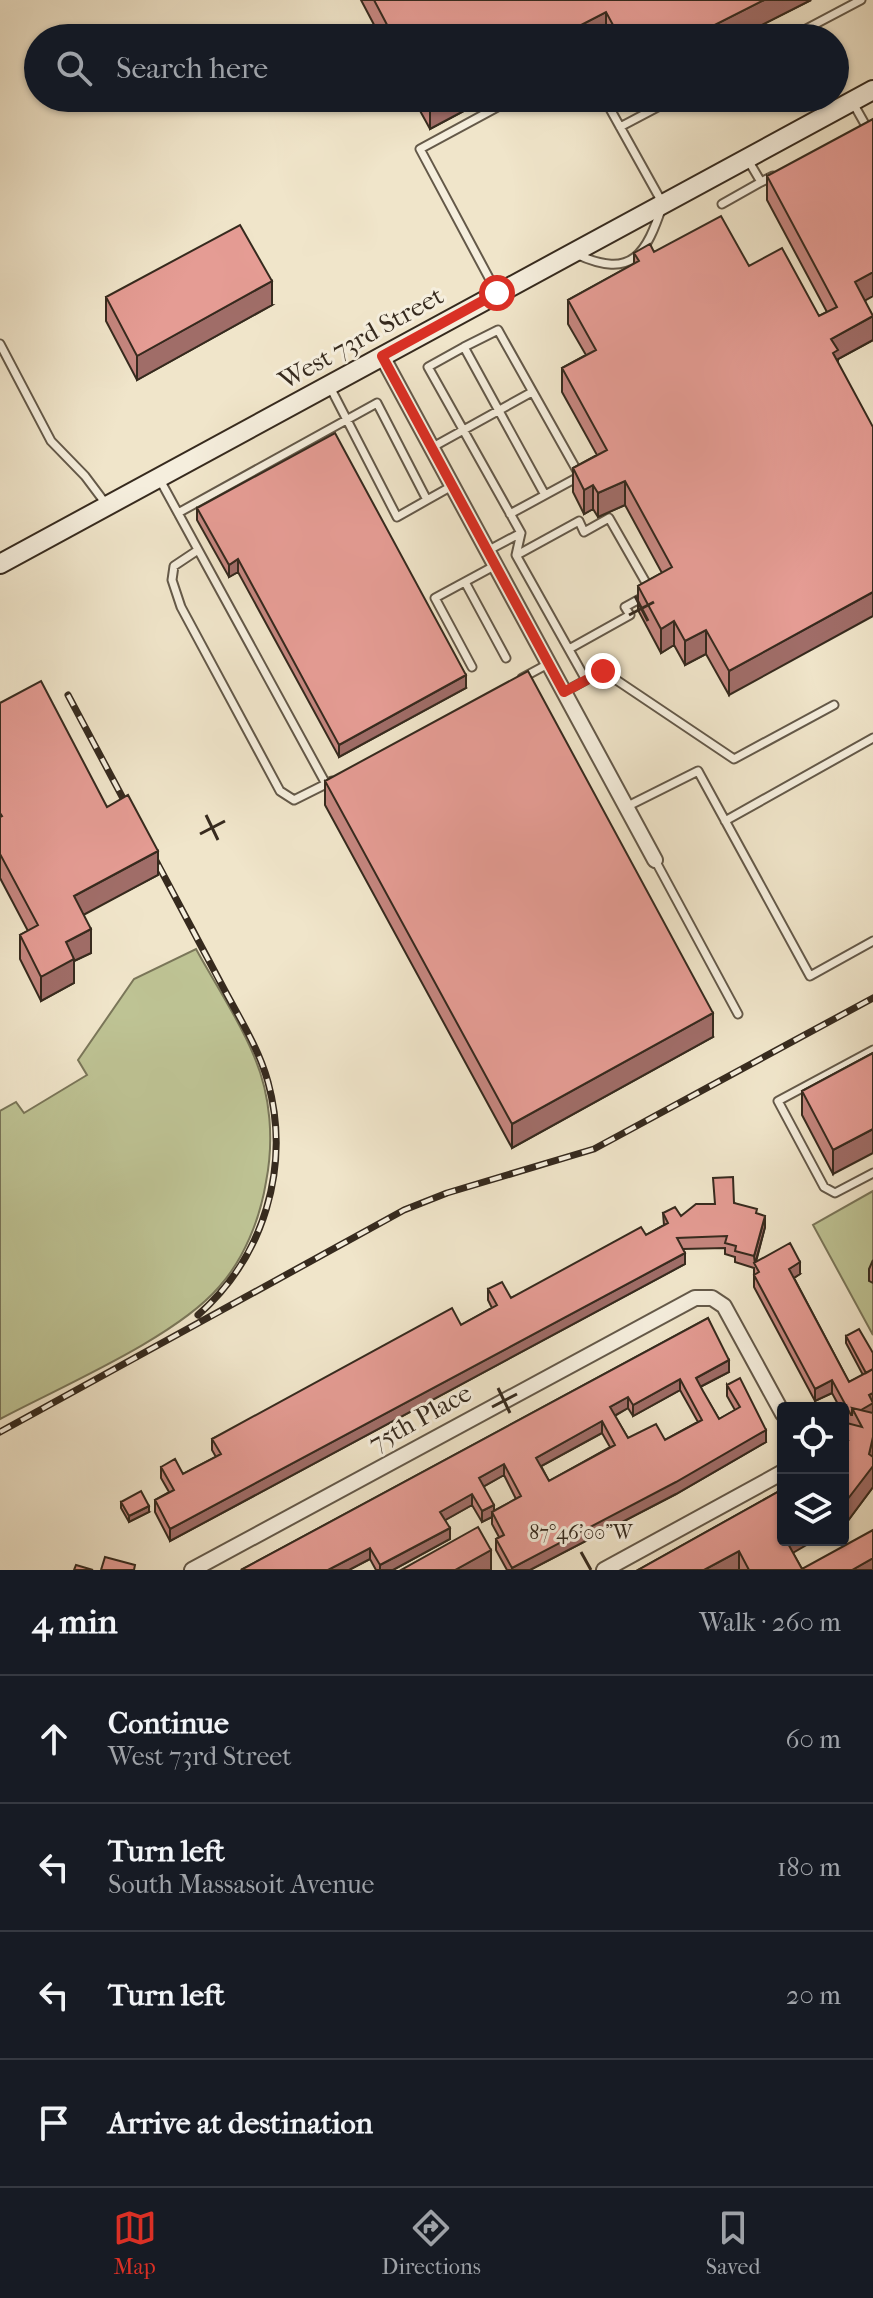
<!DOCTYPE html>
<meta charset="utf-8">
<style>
body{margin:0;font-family:"IM FELL French Canon",serif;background:#20242c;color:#f1f3f6}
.controls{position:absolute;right:24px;bottom:24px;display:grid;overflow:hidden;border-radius:8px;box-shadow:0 2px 6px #0004}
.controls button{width:72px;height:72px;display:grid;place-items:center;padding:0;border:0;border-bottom:2px solid #363941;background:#171b24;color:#f1f3f6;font:40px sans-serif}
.stop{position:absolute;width:24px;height:24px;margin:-18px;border:6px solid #d93025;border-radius:50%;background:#fff}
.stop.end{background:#d93025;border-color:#fff;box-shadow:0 2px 8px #0008}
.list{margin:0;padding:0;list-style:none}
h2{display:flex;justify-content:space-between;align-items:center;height:104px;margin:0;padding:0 32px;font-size:34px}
h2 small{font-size:26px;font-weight:400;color:#9ea1a6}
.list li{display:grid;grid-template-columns:52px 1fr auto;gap:24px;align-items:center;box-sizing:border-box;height:128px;padding:0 32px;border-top:2px solid #363941}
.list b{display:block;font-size:30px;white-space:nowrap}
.list p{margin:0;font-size:26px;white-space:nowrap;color:#9ea1a6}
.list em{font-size:26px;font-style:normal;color:#9ea1a6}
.icon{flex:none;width:44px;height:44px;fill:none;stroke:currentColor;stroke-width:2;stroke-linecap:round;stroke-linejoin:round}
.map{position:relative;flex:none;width:873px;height:1570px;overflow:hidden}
.search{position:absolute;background:#171b24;box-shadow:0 2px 6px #0004;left:24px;right:24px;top:24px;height:88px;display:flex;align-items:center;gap:20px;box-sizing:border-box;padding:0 28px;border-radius:44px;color:#9ea1a6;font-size:30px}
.sheet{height:616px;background:#171b24}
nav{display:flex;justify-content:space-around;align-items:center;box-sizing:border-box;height:112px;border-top:2px solid #363941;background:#171b24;font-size:22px;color:#9ea1a6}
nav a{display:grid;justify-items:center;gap:4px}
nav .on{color:#d93025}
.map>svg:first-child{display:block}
</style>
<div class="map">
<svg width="873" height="1570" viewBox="0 0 873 1570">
<rect width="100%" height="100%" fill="#f0e5ca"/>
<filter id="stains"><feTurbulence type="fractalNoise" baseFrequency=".0025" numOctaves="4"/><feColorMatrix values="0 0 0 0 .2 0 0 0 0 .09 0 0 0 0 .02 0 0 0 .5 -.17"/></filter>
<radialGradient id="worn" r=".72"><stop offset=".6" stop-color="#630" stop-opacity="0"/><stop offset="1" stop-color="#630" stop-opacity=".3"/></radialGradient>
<path fill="#bec394" stroke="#7a7659" stroke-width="2" d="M196,949C215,984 239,1019 254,1056C271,1096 274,1141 266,1182C260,1219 244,1259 219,1287C175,1338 62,1386 0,1419V1111L16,1102L24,1113L87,1075L78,1060L134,979Z
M873,1191V1335L813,1225Z"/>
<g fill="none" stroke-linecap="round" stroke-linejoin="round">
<g stroke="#645949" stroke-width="11">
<path id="lane" d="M789,38L861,0
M853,103L866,126
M620,127L675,98
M748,160L761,182L773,176
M722,204L761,182
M576,254C633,280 646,254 663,204L604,98
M496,291L420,149L514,98
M0,344L51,441L85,476L106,504
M464,347L498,330L580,476L545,495
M431,448L532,392
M160,480L326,784
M427,500L452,486
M178,513L377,403L427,500L397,517L330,387
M510,514L545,495L464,347L428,367L521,533L516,555L586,680L564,692
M198,550L174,566L172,580L181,607L280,791L294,800L332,781
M487,551L521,533
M517,555L579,521L584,532L609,518L649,588
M465,582L506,658
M569,649L630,615L625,607L645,596
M472,667L435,598L496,565
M522,678L548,664
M586,680L603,671L734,759L834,705
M626,807L698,771L810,976L873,941
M725,821L873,738
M655,860L738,1014
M873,1050L778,1101L824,1187L835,1193L873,1173"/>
</g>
<g stroke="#645949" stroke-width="18">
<path id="street" d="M382,356L655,860
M192,1570L695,1298H712L724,1306L783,1414
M604,1570L783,1472"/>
</g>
<g stroke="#362a1e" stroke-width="22">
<path id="secondary" d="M0,564L873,90"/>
</g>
<use href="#lane" stroke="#f5eedd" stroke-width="7"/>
<use href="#street" stroke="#f5eedd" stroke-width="14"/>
<use href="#secondary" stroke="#f5eedd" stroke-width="18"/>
<g stroke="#362a1e" stroke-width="7">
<path id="rail" d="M68,695L134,819
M147,844C173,892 198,941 224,989C240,1019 259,1049 268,1082C291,1167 264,1257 198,1315
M0,1432L404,1210L447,1193L594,1149L873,998"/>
</g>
<use href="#rail" stroke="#f5eedd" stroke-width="4" stroke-dasharray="12" stroke-linecap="butt"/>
</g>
<path fill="#c5867f" stroke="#362a1e" stroke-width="2" fill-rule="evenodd" d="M361,0H811L736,38H607L606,36L602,38H381Z
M413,98H488L430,129Z
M767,176L865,300L873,340L838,359L729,695L706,654L685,665L674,645L661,653L638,610V586L662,573L625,505L598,517L593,509L584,514L573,492V468L597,455L562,392V368L586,355L568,324V300L634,264V253L654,252L749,266L819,316L827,312L767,200Z
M106,297L272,305L137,380L106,321Z
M197,508L466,688L339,757L238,572L229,577L197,520Z
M0,703L107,807L158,875L83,914L91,953L74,961V983L41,1001L20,959V935L28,931L0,878Z
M325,781L713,1037L512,1148L325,805Z
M873,1053L833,1174L802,1115V1091Z
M734,1203L757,1214L765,1227L756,1262L800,1274L794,1278L849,1382L863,1375L846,1343V1336L873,1353V1487L847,1522L843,1524V1422L848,1423L843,1413V1408H840L832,1393L815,1401L754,1287V1268L735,1262V1257L725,1254V1248L683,1249L685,1264L170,1541L155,1512V1500L169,1492L161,1478V1467L183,1474L216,1457L212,1450V1439L461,1325L492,1308L488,1300V1289L511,1298L646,1235L664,1225L663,1213L681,1216Z
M873,1260V1283L869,1281V1269Z
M708,1318L729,1372L700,1387L719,1419L735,1410L727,1396V1385L766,1442L676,1494L530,1570H507L496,1550V1539L499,1537L492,1524V1517L482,1522L472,1505L445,1520L450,1539L393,1570H376L370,1559L349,1570H241ZM680,1390L698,1422L665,1440L628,1438L615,1416L628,1408L633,1416ZM602,1433L610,1447L549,1481L541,1466ZM504,1475L516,1499L494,1511L483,1487Z
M783,1489L793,1553L802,1569L873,1570H638Z
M121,1502L149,1512L129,1522L121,1508Z"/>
<path fill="#a06d68" stroke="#362a1e" stroke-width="2" d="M764,0H811L736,38H689Z
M606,12V36L602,38H556Z
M442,98H488L430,129V105Z
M873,272V296L855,306V282Z
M272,281V305L137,380V356Z
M873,316V340L838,359V374L833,362L831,339Z
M625,481V505L598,517V493Z
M593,485V509L584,514V490Z
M238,559V572L229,577V565Z
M873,592V616L729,695V671Z
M674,621V645L661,653V629Z
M706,630V654L685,665V641Z
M466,675V688L339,757V745Z
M158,851V875L74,920V896Z
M91,929V953L74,961V983L41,1001V977L66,942Z
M713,1013V1037L512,1148V1124Z
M873,1129V1153L833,1174V1150Z
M765,1216V1227L755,1264L754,1256Z
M685,1253V1264L170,1541V1529Z
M800,1262V1274L789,1281V1269Z
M729,1360V1372L696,1389V1378Z
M680,1379V1390L633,1416V1405Z
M832,1380V1393L815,1401V1389Z
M873,1393V1416L855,1413L869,1395Z
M628,1397V1408L610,1418V1407Z
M602,1421V1433L536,1469V1458Z
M766,1430V1442L676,1494L530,1570H512V1568Z
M873,1437V1487L847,1522L843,1524V1502L869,1454Z
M504,1464V1475L479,1489V1478Z
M472,1494V1505L440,1523V1512Z
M494,1505V1516L492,1512V1517L482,1522V1511Z
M149,1506V1512L129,1522V1516Z
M450,1528V1539L393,1570H380V1565Z
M784,1540H815L784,1558Z
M370,1548V1559L349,1570H328Z
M491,1550V1570H455Z
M739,1551V1570H704Z
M873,1558V1570H852Z"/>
<path fill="#e59c94" stroke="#362a1e" stroke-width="2" fill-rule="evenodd" d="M374,0H764L689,38H620L606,12L556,38H394Z
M426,98H442L430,105Z
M873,119V272L855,282L873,316L831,339L838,350L833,353L873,427V592L729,671L706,630L685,641L674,621L661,629L638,586L672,567L625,481L598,493L593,485L584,490L573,468L607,450L562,368L596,350L568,300L639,261L634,253L650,244L654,252L721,216L749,266L782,248L819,316L837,307L767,176Z
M240,225L272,281L137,356L106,297Z
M335,433L466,675L339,745L238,559L229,565L197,508Z
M528,671L713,1013L512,1124L325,781Z
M41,681L107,807L128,795L158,851L74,896L91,929L66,942L74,959L41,977L20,935L38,925L0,854V817L2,816L0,813V703Z
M873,1053V1129L833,1150L802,1091Z
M733,1177L734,1203L757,1209L756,1213L765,1216L754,1256L735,1251L736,1246L725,1243L727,1236L677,1238L685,1253L170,1529L155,1500L174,1490L161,1467L175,1459L183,1474L221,1454L212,1439L452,1308L461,1325L497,1305L488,1289L502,1282L511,1298L641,1227L646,1235L668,1223L663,1213L675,1207L681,1216L696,1204H715L713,1178Z
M790,1243L800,1262L789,1269L849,1382L873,1369V1393L869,1395L873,1403L861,1410L852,1408V1415H851L832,1380L815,1389L754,1275L759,1272L754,1263Z
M708,1318L729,1360L696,1378L703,1391L719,1419L740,1407L727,1385L740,1378L766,1430L676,1482L512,1568L496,1539L504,1535L492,1512L521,1496L504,1464L479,1478L494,1505L482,1511L472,1494L440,1512L450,1528L380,1565L370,1548L328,1570H241ZM680,1379L702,1420L665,1440L656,1424L628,1438L610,1407L628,1397L633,1405ZM602,1421L615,1445L549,1481L536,1458Z
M859,1329L873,1353V1369L866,1373L846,1336Z
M852,1408L873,1413V1437L869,1454L873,1457V1466L847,1500L843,1502V1448L848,1441L843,1440V1422L862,1427Z
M783,1489V1540H786L802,1569L873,1530V1558L852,1570H749L739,1551L704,1570H638Z
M141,1491L149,1506L129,1516L121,1502Z
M478,1527L491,1550L455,1570H401Z
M105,1557L135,1565L134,1570H101Z
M76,1565L93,1570H74Z"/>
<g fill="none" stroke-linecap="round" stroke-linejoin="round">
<path stroke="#d93025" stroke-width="10" d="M497,293L382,356L564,692L603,671"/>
</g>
<path fill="none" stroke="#362a1e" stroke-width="3" d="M635,596L648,621M629,615L654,602M206,815L218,840M200,834L225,821M498,1388L510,1413M492,1407L517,1394M581,1552L591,1570"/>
<g text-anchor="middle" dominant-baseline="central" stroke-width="6" stroke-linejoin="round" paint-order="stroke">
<g font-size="26" fill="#362a1e" stroke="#f5eedd">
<text transform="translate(361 338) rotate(-29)">West 73rd Street</text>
<text transform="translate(420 1418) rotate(-29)">75th Place</text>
</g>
</g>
<g font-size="20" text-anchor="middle" fill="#362a1e" stroke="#f5eedd" stroke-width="6" stroke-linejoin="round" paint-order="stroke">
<text x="581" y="1539">87°46'00"W</text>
</g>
<rect width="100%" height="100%" filter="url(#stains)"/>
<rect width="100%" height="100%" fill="url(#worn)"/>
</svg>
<div class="controls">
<button><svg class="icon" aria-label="locate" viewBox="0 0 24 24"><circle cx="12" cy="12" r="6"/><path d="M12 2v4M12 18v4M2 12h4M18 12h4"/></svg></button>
<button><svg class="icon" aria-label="layers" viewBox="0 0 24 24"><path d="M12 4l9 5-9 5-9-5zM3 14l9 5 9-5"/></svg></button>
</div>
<div class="stop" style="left:497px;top:293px"></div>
<div class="stop end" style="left:603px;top:671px"></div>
<div class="search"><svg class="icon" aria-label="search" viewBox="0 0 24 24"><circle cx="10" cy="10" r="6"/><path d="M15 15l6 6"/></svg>Search here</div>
</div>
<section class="sheet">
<h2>4 min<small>Walk · 260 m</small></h2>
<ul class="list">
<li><svg class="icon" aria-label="ahead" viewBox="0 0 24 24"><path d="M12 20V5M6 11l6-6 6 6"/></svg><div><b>Continue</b><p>West 73rd Street</p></div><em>60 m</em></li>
<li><svg class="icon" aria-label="left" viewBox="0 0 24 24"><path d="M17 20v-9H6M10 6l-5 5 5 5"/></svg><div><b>Turn left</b><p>South Massasoit Avenue</p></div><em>180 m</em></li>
<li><svg class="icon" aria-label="left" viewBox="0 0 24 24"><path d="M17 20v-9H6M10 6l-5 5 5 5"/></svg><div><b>Turn left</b></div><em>20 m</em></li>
<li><svg class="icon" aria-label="arrive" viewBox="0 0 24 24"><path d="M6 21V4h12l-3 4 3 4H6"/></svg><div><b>Arrive at destination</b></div></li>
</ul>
</section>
<nav>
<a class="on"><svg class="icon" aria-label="map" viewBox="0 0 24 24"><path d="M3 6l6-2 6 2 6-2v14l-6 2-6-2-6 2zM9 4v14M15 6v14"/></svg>Map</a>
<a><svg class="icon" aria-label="directions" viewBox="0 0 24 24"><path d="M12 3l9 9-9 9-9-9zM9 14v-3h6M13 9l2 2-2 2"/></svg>Directions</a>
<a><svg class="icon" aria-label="saved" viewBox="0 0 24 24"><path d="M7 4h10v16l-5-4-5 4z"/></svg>Saved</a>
</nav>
